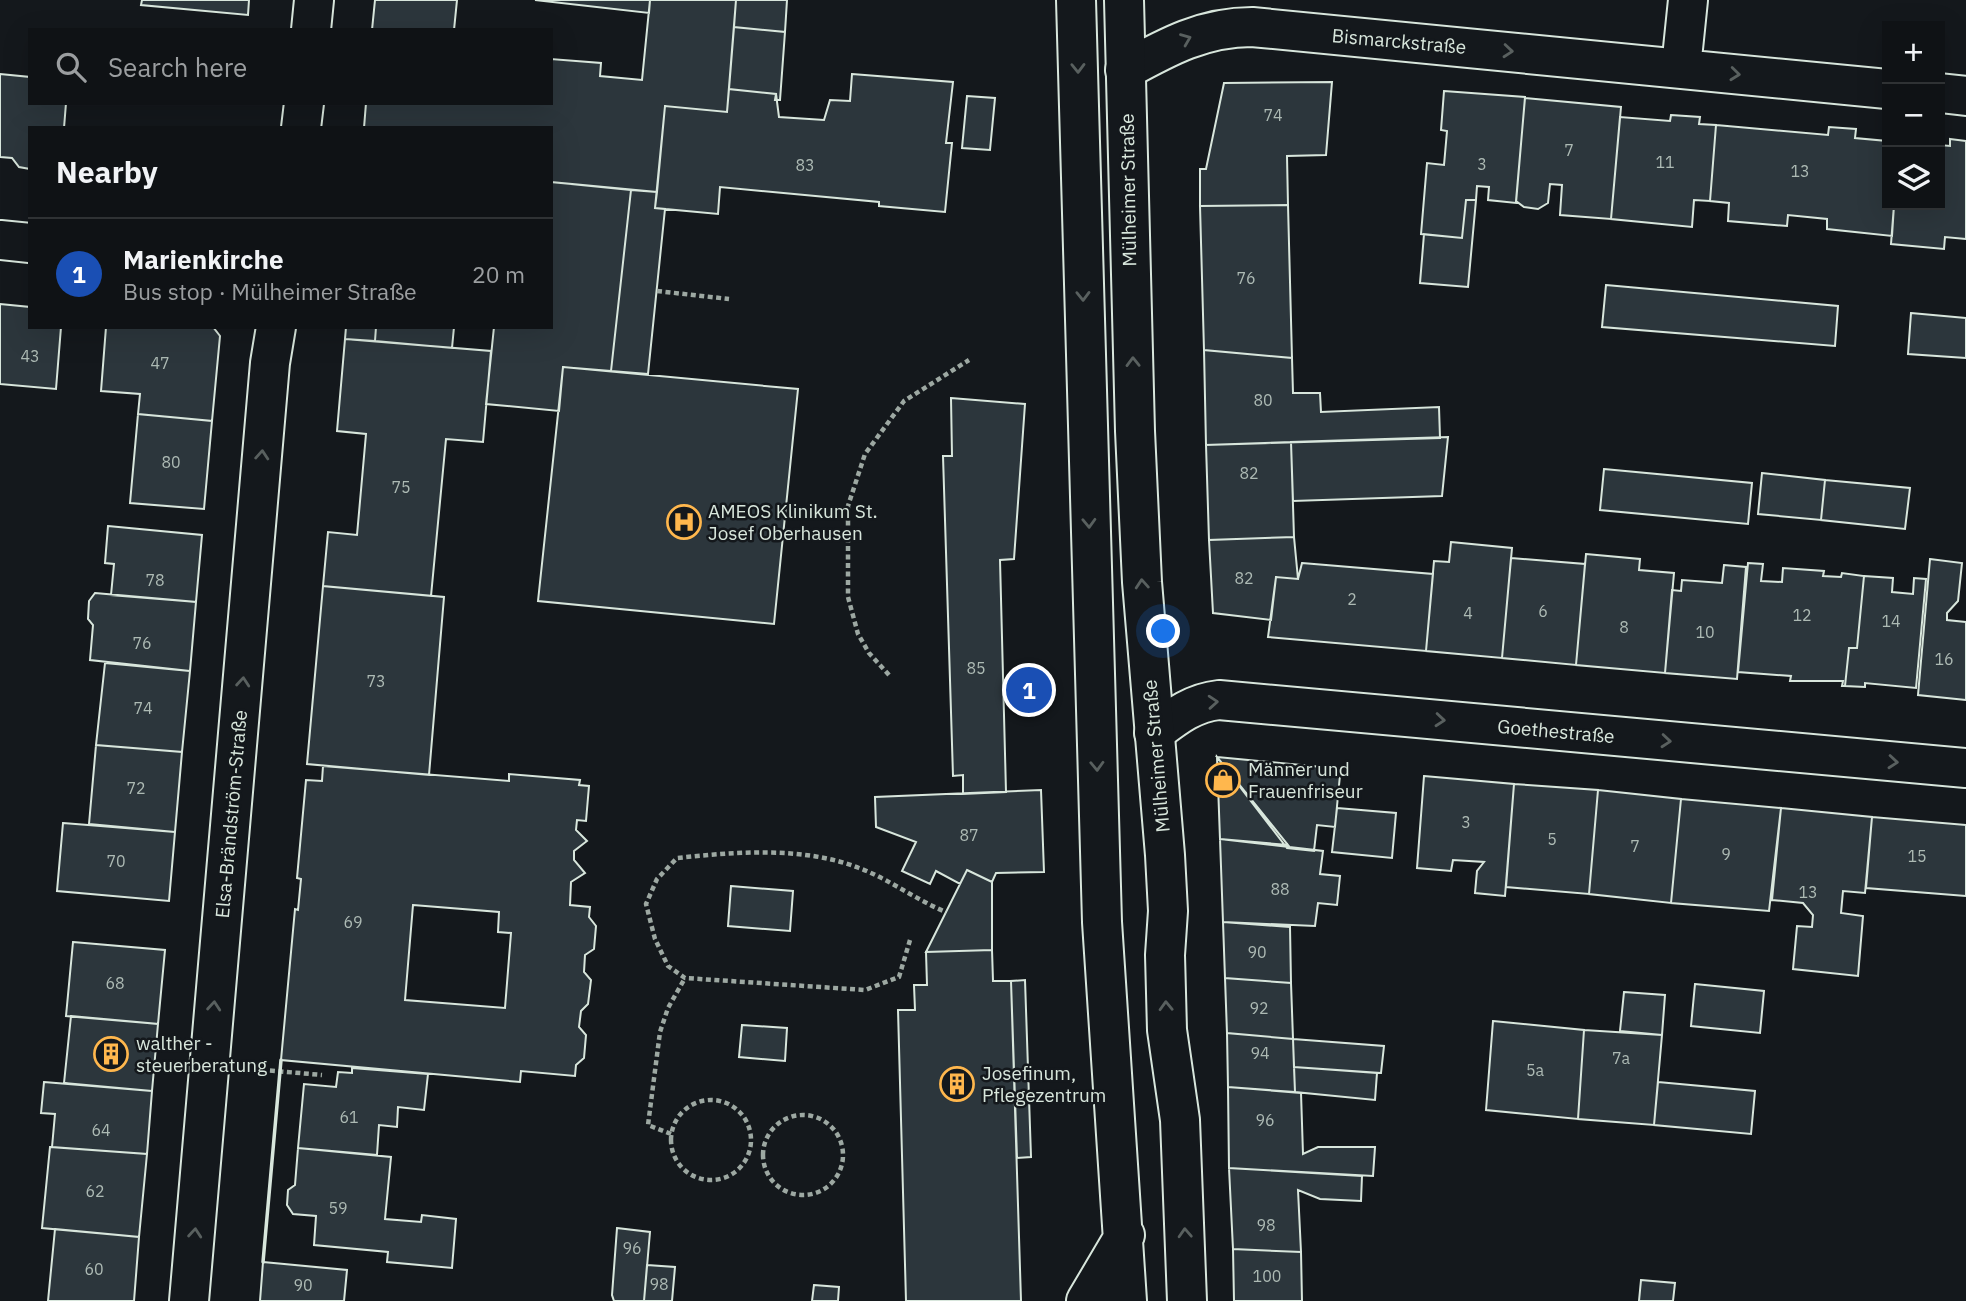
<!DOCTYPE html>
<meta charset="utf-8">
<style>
body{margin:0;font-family:"IBM Plex Sans",sans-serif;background:#1d2022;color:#f1f3f6}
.controls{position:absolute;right:21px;top:21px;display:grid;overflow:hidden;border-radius:0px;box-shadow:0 7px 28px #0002}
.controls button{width:63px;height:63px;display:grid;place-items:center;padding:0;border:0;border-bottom:2px solid #2f3234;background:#0f1215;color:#f1f3f6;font:35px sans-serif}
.you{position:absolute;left:1164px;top:632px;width:24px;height:24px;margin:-18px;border:5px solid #fff;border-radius:50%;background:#1a73e8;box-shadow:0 0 0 10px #1a73e833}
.badge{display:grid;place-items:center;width:46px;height:46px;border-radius:50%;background:#ffb74d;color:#fff;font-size:23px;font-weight:700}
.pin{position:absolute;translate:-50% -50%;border:4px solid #fff;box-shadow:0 2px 7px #0006}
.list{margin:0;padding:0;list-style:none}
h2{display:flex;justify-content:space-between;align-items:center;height:91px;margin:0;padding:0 28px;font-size:30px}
h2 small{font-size:23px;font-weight:400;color:#9b9ea0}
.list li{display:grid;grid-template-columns:46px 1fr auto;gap:21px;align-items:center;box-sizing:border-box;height:112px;padding:0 28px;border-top:2px solid #2f3234}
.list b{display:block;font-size:26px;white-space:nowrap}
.list p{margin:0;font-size:23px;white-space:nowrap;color:#9b9ea0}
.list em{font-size:23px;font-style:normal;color:#9b9ea0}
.icon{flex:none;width:38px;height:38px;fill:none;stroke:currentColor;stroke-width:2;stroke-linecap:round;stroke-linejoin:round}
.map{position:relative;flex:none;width:1966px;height:1301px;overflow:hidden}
.search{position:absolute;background:#0f1215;box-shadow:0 7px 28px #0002;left:28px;top:28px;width:525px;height:77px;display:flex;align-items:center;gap:18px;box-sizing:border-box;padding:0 24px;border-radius:0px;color:#9b9ea0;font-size:26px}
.panel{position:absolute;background:#0f1215;box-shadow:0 7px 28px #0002;left:28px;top:126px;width:525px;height:203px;border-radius:0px}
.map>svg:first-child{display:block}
</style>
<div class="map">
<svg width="1966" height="1301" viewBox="0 0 1966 1301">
<rect width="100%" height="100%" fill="#14181c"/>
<path fill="#2c363c" stroke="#d8e6dc" stroke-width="2" fill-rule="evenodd" d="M142,0H249L248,15L141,5Z
M375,0H457L454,30H372Z
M535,0H650L649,13Z
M650,0H736L727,112L665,106L657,192L551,182V128H364L366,103H551V59L601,63L600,76L642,80Z
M736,0H787L785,32L734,27Z
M734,27L785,32L780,100H775L776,94L729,89Z
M0,74L30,77V103H66L64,128H30V169L19,167L12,158L0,157Z
M852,74L953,82L946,143H952L945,212L879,206V202L720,187L718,214L655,208L665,106L727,112L729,89L776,94L779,117L824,120L830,100L850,101Z
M1332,82L1326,155L1287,156L1288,205L1200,206V169H1206L1224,83Z
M1444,91L1525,97L1516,203L1488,200L1489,187L1477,186L1476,200H1466L1462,238L1421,234L1427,163L1444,165L1447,131L1441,130Z
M967,96L995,98L990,150L962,148Z
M1525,98L1621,107L1611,219L1560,215L1562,185L1550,184L1548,203L1538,209L1524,207L1516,201Z
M1671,115L1700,117L1699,124L1716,125L1710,201L1694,200L1692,227L1611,219L1620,117L1670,121Z
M1716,125L1828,135L1829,127L1856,129L1855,138L1887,141V205H1894L1892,236L1827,229V219L1788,215L1787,226L1728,221L1729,203L1710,201Z
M1950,139L1966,141V239L1945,237L1944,249L1891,244L1894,205H1940V145L1950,146Z
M551,182L631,190L611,371L563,367L559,411L486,404L494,327H551Z
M631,190L657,192L655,208L665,209L648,374L611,371Z
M1466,200H1476L1468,287L1420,283L1424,234L1462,238Z
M1288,205L1292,358L1204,350L1200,206Z
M1606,285L1838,306L1835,346L1602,327Z
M0,304L30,307V327H61L56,389L0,384Z
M1911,313L1966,318V358L1908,354Z
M106,327H213L220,336L212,421L138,414L140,394L101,391Z
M346,327H376L375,341L345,339Z
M376,327H454L452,348L375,341Z
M345,339L491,351L483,442L446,439L431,596L323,586L328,532L357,535L366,434L337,431Z
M1204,350L1292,358L1293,393H1320L1321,412L1439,407L1440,438L1206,445Z
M563,367L798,389L774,624L538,601Z
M951,398L1025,404L1014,559L1000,560L1006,792L963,794V775L953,776L943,456H952Z
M138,414L212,421L204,509L130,503Z
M1448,437L1442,496L1293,501L1291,442Z
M1291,442L1294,537L1209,540L1206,445Z
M1604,469L1752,483L1748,524L1600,510Z
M1762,473L1825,480L1821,520L1758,514Z
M1825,480L1910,488L1905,529L1821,520Z
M108,526L202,535L196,602L111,595L114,564L105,563Z
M1294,537L1298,579L1276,577L1271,620L1213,613L1209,540Z
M1451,542L1512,548L1502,658L1426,651L1434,561L1449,562Z
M1586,554L1640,559L1639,570L1674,573L1665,673L1576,665Z
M1511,558L1585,564L1576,665L1502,658Z
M1930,559L1962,563L1958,601L1947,613V620L1966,622V700L1918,695Z
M1302,563L1433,574L1426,651L1268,637L1276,577L1298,579Z
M1748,563L1763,564L1761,581L1782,582L1783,568L1824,571L1823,576L1841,577L1842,573L1864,576L1857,648H1849L1845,686H1842L1843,681H1790L1791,676L1738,672Z
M1724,565L1746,567L1737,679L1665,673L1672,590L1681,591L1682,580L1722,583Z
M1864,576L1893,578L1892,592L1913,594L1914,578L1926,579L1916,688L1865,683V687L1845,686L1849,648H1857Z
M323,586L444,597L429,775L307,764Z
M95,593L196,602L190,671L90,660L93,625L88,619L89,601Z
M105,663L190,671L182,752L96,745Z
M96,745L182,752L175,832L89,824Z
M1217,757L1288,845L1220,839Z
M1217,757L1322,767V774L1340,775L1335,827L1317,825L1314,851L1287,848Z
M323,766L509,781V774L580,780L579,785L589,786L586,821L577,820L576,830L587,841L574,851V860L585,873L571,882L570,905L590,907L589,917L596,926L594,949L585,955L584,972L591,980L588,1004L581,1011L579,1027L586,1035L584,1058L576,1065L575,1076L521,1071L520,1082L281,1060L295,909L298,910L301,879L297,878L306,780L322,781ZM413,905L499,912L498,932L511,933L505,1008L405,1000Z
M1424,776L1514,784L1505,896L1475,893L1477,871L1484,862L1453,860L1451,871L1417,868Z
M1514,784L1598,790L1589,894L1506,887Z
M1041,790L1044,872L996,873L992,882L967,870L960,884L936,871L930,884L902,871L916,842L876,827L875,797Z
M1598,790L1681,799L1671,903L1589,894Z
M1681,799L1781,808L1769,911L1671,903Z
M1337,808L1396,813L1392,858L1332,852Z
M1781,808L1872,817L1865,893L1843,891L1841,913L1863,916L1858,976L1793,969L1797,926L1812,927L1813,915L1803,903L1772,900Z
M1872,817L1966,825V896L1866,888Z
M63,823L175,832L169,901L57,891Z
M1220,839L1323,851L1320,874L1340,876L1337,905L1318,903L1315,926L1223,922Z
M967,870L992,882V950L926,952Z
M731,886L793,891L790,931L728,926Z
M1223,922L1290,927L1291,983L1225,978Z
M73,942L165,950L158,1024L66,1016Z
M992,950L993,981H1011L1021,1301H906L898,1010H915L914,985H927L926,952Z
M1225,978L1291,983L1293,1039L1227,1033Z
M1025,980L1031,1157L1017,1158L1011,981Z
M1695,984L1764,991L1760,1033L1691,1026Z
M1624,992L1665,995L1662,1035L1620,1031Z
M71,1016L158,1024L152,1091L64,1083Z
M1493,1021L1584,1030L1578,1119L1486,1110Z
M742,1025L787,1028L785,1061L739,1057Z
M1584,1030L1662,1035L1654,1125L1578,1119Z
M1227,1033L1293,1039L1295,1092L1228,1087Z
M1293,1039L1384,1046L1381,1073L1294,1067Z
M1294,1067L1377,1073L1375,1100L1295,1092Z
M352,1068L428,1074L424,1110L398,1107L397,1127L379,1125L377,1155L298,1148L304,1084L336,1087L338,1072L352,1073Z
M44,1082L152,1091L147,1154L52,1147L55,1114L41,1113Z
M1658,1082L1755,1091L1751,1134L1654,1125Z
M1228,1087L1301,1093L1303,1154L1318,1147H1375L1373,1176L1229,1168Z
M50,1147L147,1154L139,1237L42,1228Z
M298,1148L391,1157L385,1219L421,1222L422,1215L456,1219L452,1268L387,1262L388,1252L314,1245L316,1216L293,1214L287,1205L288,1190L295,1185Z
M1229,1168L1362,1176L1361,1201L1320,1199L1298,1190L1301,1252L1233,1249Z
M617,1228L650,1232L644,1301H614L612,1295Z
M55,1229L139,1237L134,1301H48Z
M1233,1249L1301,1252L1302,1301H1234Z
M263,1262L347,1270L344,1301H260Z
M647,1265L675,1267L672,1301H644Z
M1641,1280L1675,1283L1673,1301H1639Z
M814,1285L839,1287L838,1301H812Z"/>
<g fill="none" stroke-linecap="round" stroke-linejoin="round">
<g stroke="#d8e6dc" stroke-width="42">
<path id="minor" d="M311,30L314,0
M1681,68L1688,0
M1125,70C1167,47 1203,27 1252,27L1887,89
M1940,93L1966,96
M301,128L304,103
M0,240L30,243
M1154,733C1175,717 1192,703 1219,700L1966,768
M189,1301L270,363L276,327"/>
</g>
<g stroke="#d8e6dc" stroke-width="42">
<path id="primary" d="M1076,0L1102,922L1127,1301
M1124,0L1135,431L1142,582L1165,855L1168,911L1165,955L1167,1030L1180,1120L1187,1301
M1086,1301L1125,1235"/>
</g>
<path stroke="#9da8a2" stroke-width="4.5" stroke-dasharray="5 3.5" stroke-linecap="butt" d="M657,291L729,299
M889,675L869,653L858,634L848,597V506L865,454L904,401L969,360
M910,940L899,977L865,990L685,978L668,966L655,939L646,904L657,879L677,858C735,852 803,846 859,868C889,879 916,900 946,912
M253,1069L322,1075
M671 1140a40 40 0 1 1 80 0a40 40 0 1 1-80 0Z
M763 1155a40 40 0 1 1 80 0a40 40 0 1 1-80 0Z
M671,1134L648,1125L660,1032L668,1008L685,978"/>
<use href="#minor" stroke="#14181c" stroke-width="38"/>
<use href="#primary" stroke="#14181c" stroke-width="38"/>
<path stroke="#d8e6dc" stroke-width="3.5" d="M263,1262L281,1060"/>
</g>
<defs><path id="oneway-chevron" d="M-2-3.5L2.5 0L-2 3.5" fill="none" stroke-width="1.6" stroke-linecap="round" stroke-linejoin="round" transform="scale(1.75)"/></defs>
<g stroke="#59605f">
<use href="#oneway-chevron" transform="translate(1186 39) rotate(-22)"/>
<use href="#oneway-chevron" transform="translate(1508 51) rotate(5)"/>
<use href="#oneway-chevron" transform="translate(1078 68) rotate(89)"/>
<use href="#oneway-chevron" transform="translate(1735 74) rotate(6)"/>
<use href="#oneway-chevron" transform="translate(1083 296) rotate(89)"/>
<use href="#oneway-chevron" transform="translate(1133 362) rotate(-91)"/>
<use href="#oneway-chevron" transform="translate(262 455) rotate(-86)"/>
<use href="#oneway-chevron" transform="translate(1089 523) rotate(88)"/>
<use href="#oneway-chevron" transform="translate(1142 584) rotate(-94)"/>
<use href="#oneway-chevron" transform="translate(243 682) rotate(-85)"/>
<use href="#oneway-chevron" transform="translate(1213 702) rotate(-4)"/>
<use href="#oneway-chevron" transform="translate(1440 720) rotate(5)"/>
<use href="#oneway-chevron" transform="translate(1666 741) rotate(5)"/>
<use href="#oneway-chevron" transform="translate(1893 762) rotate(5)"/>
<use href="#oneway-chevron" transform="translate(1097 766) rotate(88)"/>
<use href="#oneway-chevron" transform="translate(214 1006) rotate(-85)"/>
<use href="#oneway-chevron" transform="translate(1166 1006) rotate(-92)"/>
<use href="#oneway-chevron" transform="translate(195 1233) rotate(-85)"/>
<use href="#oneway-chevron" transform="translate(1185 1233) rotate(-93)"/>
</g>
<defs>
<g id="hospital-ring" transform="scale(1.75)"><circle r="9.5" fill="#14181c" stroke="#ffb74d" stroke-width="1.5"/><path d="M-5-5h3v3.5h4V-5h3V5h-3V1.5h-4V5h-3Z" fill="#ffb74d"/></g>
<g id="shop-ring" transform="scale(1.75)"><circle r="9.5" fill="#14181c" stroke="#ffb74d" stroke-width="1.5"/><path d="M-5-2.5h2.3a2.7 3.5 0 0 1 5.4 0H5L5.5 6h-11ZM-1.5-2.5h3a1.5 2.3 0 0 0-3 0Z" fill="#ffb74d"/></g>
<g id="building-ring" transform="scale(1.75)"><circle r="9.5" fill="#14181c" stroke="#ffb74d" stroke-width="1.5"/><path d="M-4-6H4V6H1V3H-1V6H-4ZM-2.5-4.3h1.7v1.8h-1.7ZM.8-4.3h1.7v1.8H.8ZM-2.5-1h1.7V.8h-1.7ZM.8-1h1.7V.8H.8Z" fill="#ffb74d"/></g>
</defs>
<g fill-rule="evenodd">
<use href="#hospital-ring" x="684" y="522"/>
<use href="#shop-ring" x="1223" y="780"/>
<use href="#building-ring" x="111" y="1054"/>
<use href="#building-ring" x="957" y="1084"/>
</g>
<g text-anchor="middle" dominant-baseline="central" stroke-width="5" stroke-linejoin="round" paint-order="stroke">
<g font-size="16" fill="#adbab4">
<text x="1273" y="115">74</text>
<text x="1569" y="150">7</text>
<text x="1665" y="162">11</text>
<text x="1482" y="164">3</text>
<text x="805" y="165">83</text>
<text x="1800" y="171">13</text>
<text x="1246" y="278">76</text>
<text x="30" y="356">43</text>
<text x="160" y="363">47</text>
<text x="1263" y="400">80</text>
<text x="171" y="462">80</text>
<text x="1249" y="473">82</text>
<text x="401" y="487">75</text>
<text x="1244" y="578">82</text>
<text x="155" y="580">78</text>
<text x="1352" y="599">2</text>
<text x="1543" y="611">6</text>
<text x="1468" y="613">4</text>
<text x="1802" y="615">12</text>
<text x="1891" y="621">14</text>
<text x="1624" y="627">8</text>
<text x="1705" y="632">10</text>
<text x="142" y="643">76</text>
<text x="1944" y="659">16</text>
<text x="976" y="668">85</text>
<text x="376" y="681">73</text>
<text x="143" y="708">74</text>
<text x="136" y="788">72</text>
<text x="1466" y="822">3</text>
<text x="969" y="835">87</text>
<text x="1552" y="839">5</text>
<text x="1635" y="846">7</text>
<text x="1726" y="854">9</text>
<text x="1917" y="856">15</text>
<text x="116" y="861">70</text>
<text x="1280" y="889">88</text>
<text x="1808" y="892">13</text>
<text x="353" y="922">69</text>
<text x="1257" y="952">90</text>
<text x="115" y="983">68</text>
<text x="1259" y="1008">92</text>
<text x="1260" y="1053">94</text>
<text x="1621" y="1058">7a</text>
<text x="1535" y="1070">5a</text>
<text x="349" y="1117">61</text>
<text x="1265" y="1120">96</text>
<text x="101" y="1130">64</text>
<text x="95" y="1191">62</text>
<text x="338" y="1208">59</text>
<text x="1266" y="1225">98</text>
<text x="632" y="1248">96</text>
<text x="94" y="1269">60</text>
<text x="1267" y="1276">100</text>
<text x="659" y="1284">98</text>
<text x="303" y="1285">90</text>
</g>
<g font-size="19" fill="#d8e6dc" stroke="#14181c">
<text transform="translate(1399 41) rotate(5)">Bismarckstraße</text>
<text transform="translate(1128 190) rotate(-91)">Mülheimer Straße</text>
<text transform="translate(1556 731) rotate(5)">Goethestraße</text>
<text transform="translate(1156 756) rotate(-95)">Mülheimer Straße</text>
<text transform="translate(231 814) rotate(-85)">Elsa-Brändström-Straße</text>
</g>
<g font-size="19" fill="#d8e6dc" stroke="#14181c" text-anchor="start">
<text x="708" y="511">AMEOS Klinikum St.<tspan x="708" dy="22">Josef Oberhausen</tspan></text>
<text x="1248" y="769">Männer und<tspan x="1248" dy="22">Frauenfriseur</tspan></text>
<text x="136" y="1043">walther -<tspan x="136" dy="22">steuerberatung</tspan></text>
<text x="982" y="1073">Josefinum,<tspan x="982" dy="22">Pflegezentrum</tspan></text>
</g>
</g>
</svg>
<div class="controls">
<button>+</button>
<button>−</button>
<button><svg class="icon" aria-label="layers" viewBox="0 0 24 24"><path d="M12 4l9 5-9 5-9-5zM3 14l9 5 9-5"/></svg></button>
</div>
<div class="you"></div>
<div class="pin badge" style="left:1029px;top:690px;background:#1a4fb4">1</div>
<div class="search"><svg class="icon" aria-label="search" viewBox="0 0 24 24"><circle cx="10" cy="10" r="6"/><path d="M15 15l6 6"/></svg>Search here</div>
<section class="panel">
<h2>Nearby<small></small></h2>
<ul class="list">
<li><span class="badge" style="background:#1a4fb4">1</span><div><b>Marienkirche</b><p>Bus stop · Mülheimer Straße</p></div><em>20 m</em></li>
</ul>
</section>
</div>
